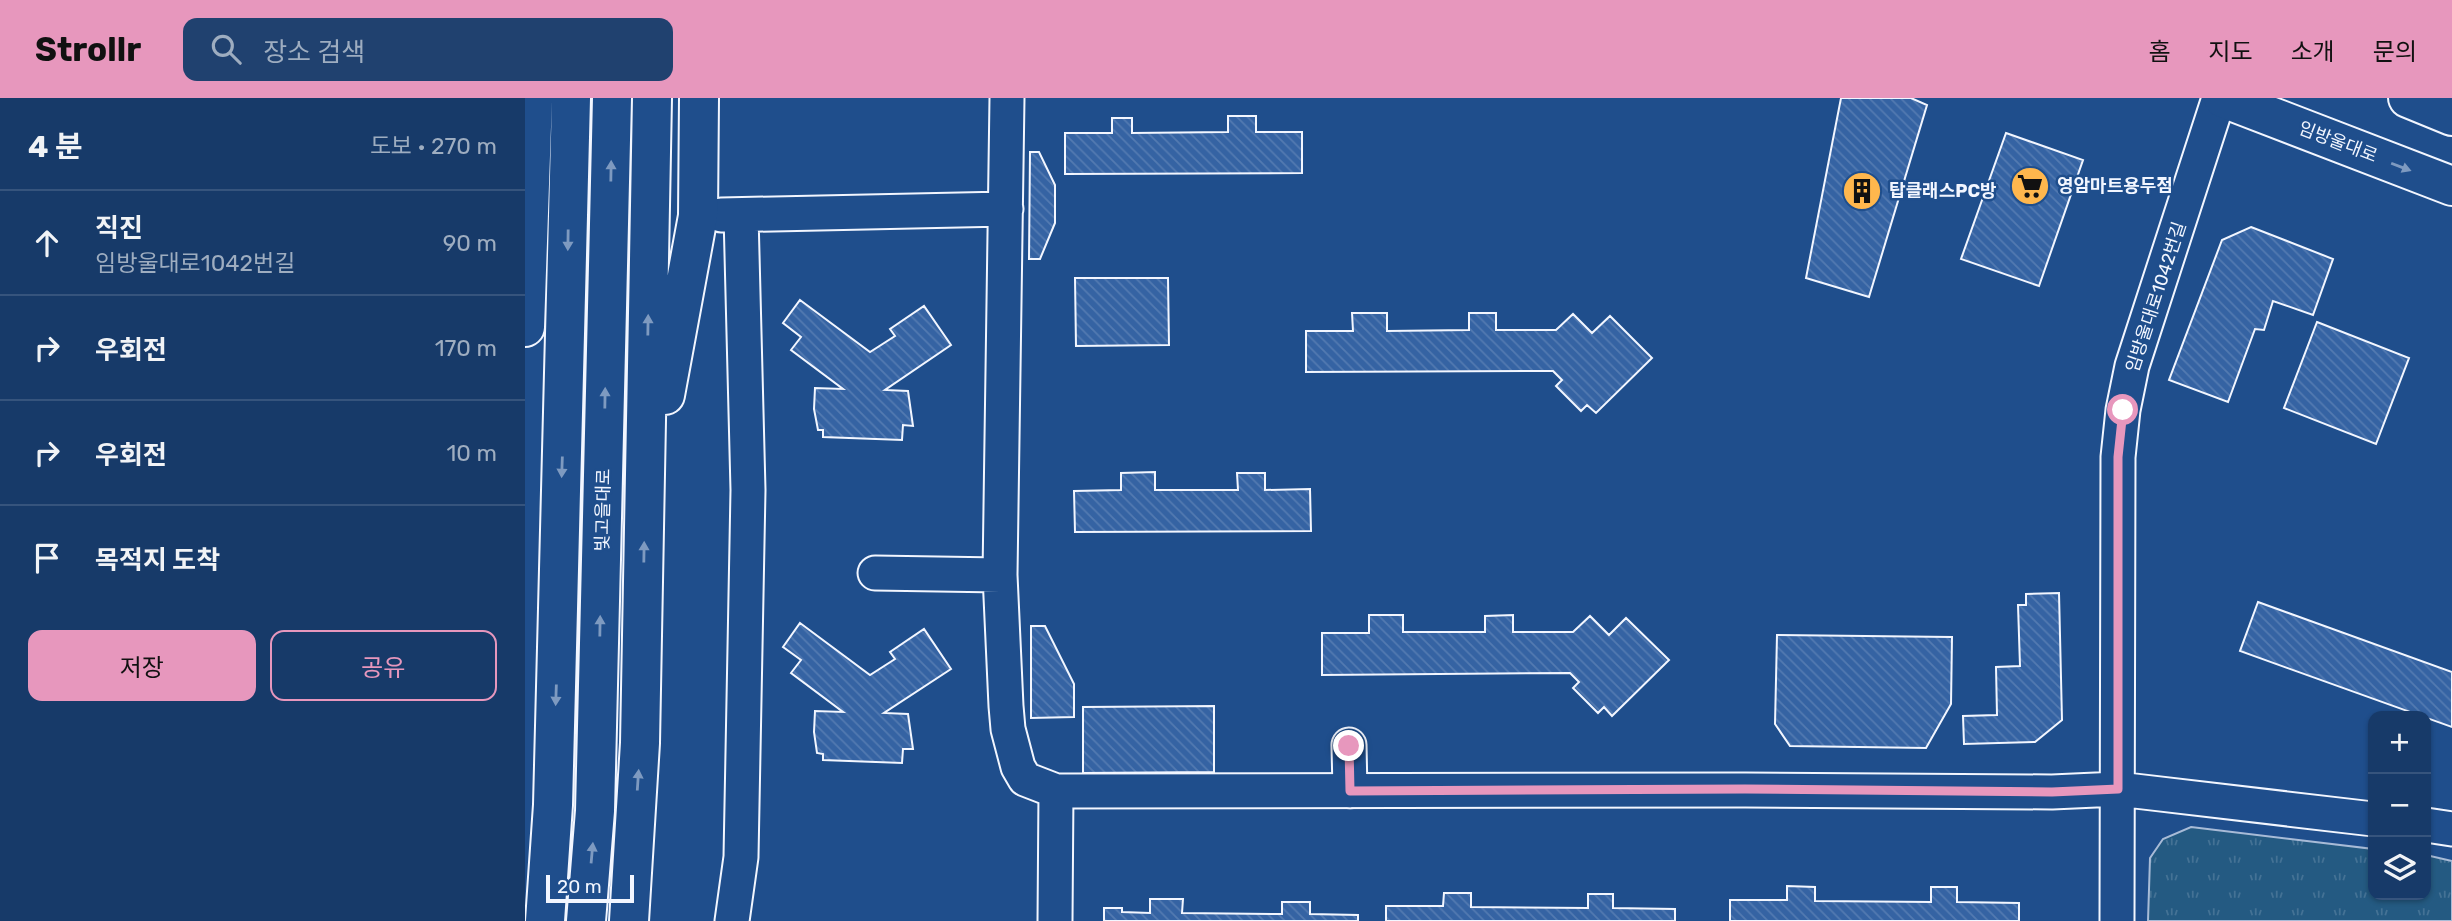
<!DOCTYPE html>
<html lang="ko">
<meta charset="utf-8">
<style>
body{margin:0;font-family:Rubik,"Noto Sans KR",sans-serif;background:#20416f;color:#f1f3f6}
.controls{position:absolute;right:21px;bottom:21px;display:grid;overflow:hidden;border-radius:14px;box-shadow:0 2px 5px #0004}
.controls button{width:63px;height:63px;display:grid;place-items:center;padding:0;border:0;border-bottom:2px solid #36547d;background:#173a69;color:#f1f3f6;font:35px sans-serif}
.scale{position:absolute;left:21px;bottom:18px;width:88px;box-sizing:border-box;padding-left:7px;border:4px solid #f2f6ff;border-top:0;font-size:19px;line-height:24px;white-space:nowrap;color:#f2f6ff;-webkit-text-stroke:5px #1f4e8c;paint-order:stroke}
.stop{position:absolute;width:21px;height:21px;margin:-16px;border:5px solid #e797bd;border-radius:50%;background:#fff}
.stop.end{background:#e797bd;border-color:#fff;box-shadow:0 2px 7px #0008}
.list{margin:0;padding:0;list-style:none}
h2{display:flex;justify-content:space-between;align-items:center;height:91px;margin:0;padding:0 28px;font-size:30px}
h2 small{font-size:23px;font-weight:400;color:#9eadc0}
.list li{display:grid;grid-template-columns:46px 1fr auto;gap:21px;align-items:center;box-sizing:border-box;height:105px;padding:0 28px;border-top:2px solid #36547d}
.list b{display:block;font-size:26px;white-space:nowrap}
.list p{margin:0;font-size:23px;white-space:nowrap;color:#9eadc0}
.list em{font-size:23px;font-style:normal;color:#9eadc0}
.actions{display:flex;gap:14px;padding:21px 28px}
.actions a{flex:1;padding:16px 0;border:2px solid #e797bd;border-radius:14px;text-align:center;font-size:24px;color:#e797bd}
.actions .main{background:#e797bd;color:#111}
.icon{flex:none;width:38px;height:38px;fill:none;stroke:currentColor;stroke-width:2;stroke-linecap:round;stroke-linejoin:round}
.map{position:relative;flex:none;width:1927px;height:823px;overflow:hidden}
header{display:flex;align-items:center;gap:42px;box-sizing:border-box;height:98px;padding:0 35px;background:#e797bd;color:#111}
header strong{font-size:33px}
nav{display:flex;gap:38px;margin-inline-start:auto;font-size:24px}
.search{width:490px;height:63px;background:#20416f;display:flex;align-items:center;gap:18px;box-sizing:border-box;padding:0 24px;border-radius:14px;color:#9eadc0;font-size:26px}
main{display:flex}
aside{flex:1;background:#173a69}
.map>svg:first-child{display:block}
</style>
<header>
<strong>Strollr</strong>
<div class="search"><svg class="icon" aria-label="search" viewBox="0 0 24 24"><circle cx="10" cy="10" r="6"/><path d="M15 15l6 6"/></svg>장소 검색</div>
<nav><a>홈</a><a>지도</a><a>소개</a><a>문의</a></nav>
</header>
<main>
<aside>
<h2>4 분<small>도보 · 270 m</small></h2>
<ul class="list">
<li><svg class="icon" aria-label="ahead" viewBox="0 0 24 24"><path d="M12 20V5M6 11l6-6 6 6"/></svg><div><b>직진</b><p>임방울대로1042번길</p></div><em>90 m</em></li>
<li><svg class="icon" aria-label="right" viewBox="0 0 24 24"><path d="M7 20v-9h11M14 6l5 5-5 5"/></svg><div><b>우회전</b></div><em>170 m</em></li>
<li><svg class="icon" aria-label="right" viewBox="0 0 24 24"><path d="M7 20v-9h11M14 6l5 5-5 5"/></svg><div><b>우회전</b></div><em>10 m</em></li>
<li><svg class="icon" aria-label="arrive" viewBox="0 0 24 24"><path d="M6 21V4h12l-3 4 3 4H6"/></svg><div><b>목적지 도착</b></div></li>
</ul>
<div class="actions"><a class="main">저장</a><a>공유</a></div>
</aside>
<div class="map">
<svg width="1927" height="823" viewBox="0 0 1927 823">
<defs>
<pattern id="park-tufts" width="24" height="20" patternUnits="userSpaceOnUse" patternTransform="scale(1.75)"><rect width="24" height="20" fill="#245a82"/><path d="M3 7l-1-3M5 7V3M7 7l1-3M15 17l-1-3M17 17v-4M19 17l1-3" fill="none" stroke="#447295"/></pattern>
<pattern id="building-back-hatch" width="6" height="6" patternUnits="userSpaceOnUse" patternTransform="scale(1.75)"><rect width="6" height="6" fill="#3563a3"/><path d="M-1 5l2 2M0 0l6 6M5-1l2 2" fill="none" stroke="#537ab1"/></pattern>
</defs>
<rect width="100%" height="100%" fill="#1f4e8c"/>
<path fill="url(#park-tufts)" stroke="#a8bbd7" stroke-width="2" d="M1666,729L1848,751V797H1901V757L1927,763V823H1623L1625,760L1638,741Z"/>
<path fill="url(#building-back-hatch)" stroke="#f2f6ff" stroke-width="2" d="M1316,0H1386L1402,7L1344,199L1281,180Z
M703,18H731V34H777V75L540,76V35H587V20H607V35L703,34Z
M1481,35L1558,62L1514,188L1436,161Z
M505,54H514L530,87V125L515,161H504Z
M1726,129L1808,161L1788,217L1748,203L1739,232L1730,231L1703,304L1644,282L1697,142Z
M550,180H643L644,247L551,248Z
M275,202L345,254L370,238L365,231L399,208L426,247L360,292L383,293L388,328L378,327L377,342L298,339V332H293L289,311L290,290L318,291L266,252L276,239L258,225Z
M827,215H862V233L944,232V215H971V232H1031L1048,216L1067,235L1085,218L1127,260L1071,315L1062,307L1056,313L1031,288L1037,282L1028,273L781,274V233H828Z
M1792,224L1884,260L1851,346L1759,310Z
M630,374V392H713L712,375H740V392L785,391L786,433L550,434L549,393L596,392V375Z
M1534,495L1537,622L1510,644L1439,646L1438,618L1472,617L1471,569L1495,568L1493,507H1501V496Z
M1733,504L1927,574V629L1715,553Z
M844,517H878V534H960V518L988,517V534H1048L1065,518L1084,537L1101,520L1144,562L1087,618L1079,609L1073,615L1048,590L1054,584L1045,575L797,577V535H844Z
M275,525L345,577L370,561L365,554L399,531L426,571L359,615L383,616L388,651H378L377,665L298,662V656L292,655L289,634L290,613L318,614L266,575L276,562L258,549Z
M506,528H520L549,586V619L506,620Z
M1252,537L1427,539L1426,606L1401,650L1265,648L1250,626Z
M689,608V674L558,675V609Z
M1262,788L1290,789V803L1406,804V789H1432V804L1494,805V823H1205V802H1262Z
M919,795H946V809L1063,810V796H1088V810L1150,811V823H861V808H918Z
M625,801H658L657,815L757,816V804H785V816L833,817V823H579V810H597V814L625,815Z"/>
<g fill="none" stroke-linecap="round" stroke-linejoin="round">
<g stroke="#f2f6ff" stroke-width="37">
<path id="minor" d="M482,0L475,477L481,608L483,631L493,669L500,681L531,693L1220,692L1527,694L1593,691L1848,721
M196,117L481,111
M350,475L475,477
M824,647L825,693
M1901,727L1927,731
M207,823L216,759L223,392L216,117
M530,823L531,693
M1592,823L1593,359L1598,312L1607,268L1694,0"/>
</g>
<g stroke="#f2f6ff" stroke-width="42">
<path id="major" d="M1698,0L1927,88
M1883,0L1927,18
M0,229L8,0
M140,297L173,118L174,0
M20,823L28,707L46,0
M61,823L70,713L87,0
M104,823L115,645L127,0"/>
</g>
<use href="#minor" stroke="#1f4e8c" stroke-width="33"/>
<use href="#major" stroke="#1f4e8c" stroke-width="38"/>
</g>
<defs><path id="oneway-solid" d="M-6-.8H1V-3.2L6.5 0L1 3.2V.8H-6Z" transform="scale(1.75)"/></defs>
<g fill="#7e9ac0">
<use href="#oneway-solid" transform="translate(1876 69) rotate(21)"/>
<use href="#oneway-solid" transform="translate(86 73) rotate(-89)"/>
<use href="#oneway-solid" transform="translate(43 142) rotate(91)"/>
<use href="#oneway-solid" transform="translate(123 227) rotate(-89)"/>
<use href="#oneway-solid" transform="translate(80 300) rotate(-89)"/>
<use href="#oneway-solid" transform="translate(37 369) rotate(92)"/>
<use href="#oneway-solid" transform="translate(119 454) rotate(-89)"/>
<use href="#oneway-solid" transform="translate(75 528) rotate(-89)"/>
<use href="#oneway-solid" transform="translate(31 597) rotate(92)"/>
<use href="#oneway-solid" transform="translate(113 682) rotate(-86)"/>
<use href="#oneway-solid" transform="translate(67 755) rotate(-85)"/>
</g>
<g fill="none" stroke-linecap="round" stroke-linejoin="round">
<path stroke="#e797bd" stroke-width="9" d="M824,648L825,693L1220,691L1527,694L1593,691V359L1598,312"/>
</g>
<defs>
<g id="supermarket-disc" transform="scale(2.0125)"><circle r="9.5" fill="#ffb74d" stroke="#1f4e8c"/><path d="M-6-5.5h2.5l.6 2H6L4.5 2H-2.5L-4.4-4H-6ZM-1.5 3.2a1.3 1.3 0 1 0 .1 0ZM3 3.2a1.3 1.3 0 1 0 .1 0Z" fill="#111"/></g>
<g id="building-disc" transform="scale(2.0125)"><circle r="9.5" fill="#ffb74d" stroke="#1f4e8c"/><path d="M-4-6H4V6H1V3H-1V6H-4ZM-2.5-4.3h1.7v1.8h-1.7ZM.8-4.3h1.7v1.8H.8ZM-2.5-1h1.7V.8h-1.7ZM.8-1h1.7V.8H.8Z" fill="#111"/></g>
</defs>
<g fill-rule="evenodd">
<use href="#supermarket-disc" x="1505" y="88"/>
<use href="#building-disc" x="1337" y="93"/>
</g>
<g text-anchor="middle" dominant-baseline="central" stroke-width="5" stroke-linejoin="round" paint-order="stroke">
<g font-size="18" fill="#f2f6ff" stroke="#1f4e8c">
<text transform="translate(1813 44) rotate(21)">임방울대로</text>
<text transform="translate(1631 199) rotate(-72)">임방울대로1042번길</text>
<text transform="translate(78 412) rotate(-89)">빛고을대로</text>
</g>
<g font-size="18" font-weight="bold" fill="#f2f6ff" stroke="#1f4e8c" text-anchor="start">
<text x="1532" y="88">영암마트용두점</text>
<text x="1364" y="93">탑클래스PC방</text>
</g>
</g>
</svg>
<div class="controls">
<button>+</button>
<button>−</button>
<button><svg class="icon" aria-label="layers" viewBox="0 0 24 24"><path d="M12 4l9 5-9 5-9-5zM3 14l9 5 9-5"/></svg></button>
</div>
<div class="scale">20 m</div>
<div class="stop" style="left:1598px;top:312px"></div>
<div class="stop end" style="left:824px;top:648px"></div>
</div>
</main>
